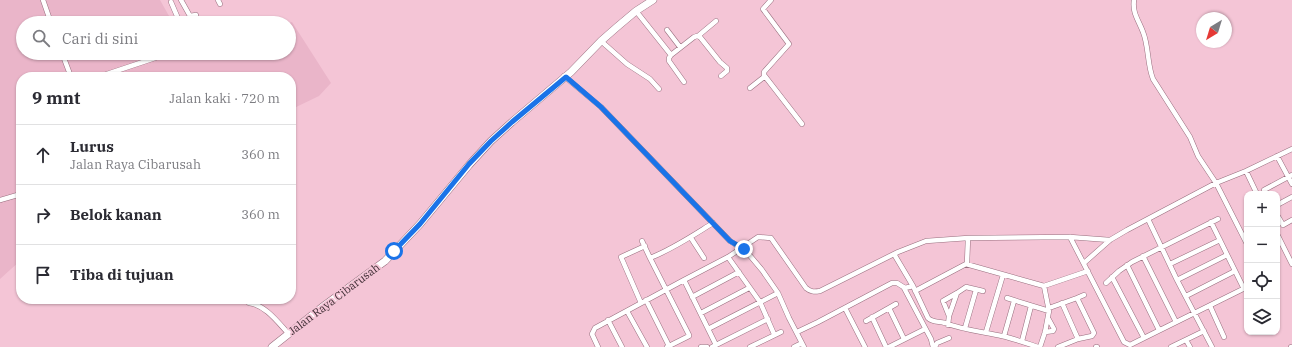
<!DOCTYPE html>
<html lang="id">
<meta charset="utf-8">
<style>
body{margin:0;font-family:"IBM Plex Serif",serif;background:#f2f2f3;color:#2b2b33}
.controls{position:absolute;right:12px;bottom:12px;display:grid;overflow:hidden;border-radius:8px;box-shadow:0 1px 3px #0004}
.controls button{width:36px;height:36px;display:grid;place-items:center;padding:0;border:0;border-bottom:1px solid #e1e1e2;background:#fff;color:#2b2b33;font:20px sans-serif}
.compass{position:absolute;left:1196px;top:12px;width:36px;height:36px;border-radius:50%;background:#fff;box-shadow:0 1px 3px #0004;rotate:218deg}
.stop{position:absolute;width:12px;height:12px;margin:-9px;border:3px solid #1a73e8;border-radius:50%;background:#fff}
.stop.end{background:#1a73e8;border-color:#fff;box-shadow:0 1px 4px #0008}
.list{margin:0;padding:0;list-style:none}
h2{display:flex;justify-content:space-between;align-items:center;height:52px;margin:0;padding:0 16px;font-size:17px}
h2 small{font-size:13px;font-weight:400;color:#7c7c81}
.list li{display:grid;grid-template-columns:26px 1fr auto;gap:12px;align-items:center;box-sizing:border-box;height:60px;padding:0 16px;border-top:1px solid #e1e1e2}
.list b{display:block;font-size:15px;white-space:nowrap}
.list p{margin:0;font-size:13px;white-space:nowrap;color:#7c7c81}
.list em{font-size:13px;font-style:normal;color:#7c7c81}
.icon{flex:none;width:22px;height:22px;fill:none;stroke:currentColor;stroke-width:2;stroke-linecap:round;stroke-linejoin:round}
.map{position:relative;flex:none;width:1292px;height:347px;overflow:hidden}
.search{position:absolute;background:#fff;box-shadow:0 1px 3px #0004;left:16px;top:16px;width:280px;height:44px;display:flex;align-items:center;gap:10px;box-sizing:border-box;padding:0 14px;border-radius:22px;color:#7c7c81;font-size:15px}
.panel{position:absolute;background:#fff;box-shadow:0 1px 3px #0004;left:16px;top:72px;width:280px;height:232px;border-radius:16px}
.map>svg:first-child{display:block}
</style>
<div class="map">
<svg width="1292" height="347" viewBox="0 0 1292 347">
<rect width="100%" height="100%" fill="#f4c5d6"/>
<path fill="#eab5c9" d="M0,0H160L173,23H23V53H289V23L292,22L331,83L319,96L292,109L295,151L291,152V77H21V260L0,279Z"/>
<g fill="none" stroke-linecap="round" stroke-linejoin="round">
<g stroke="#986e7e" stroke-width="5.5">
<path id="minor" d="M43,0L51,23
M181,0L190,16L196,15
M218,0L220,4
M771,0L763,9L789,44L764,72V75L802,124
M1134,0C1132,13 1139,21 1143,32C1149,47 1147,64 1153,79L1190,137L1198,156L1216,183L1247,244
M171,2L180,23
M636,11L671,55L694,37L697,36L700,37L720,62L727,68V71L721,76
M667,30L680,47
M698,36L716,21
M601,41L627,64L650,79L659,89
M62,53L71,77
M671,55L669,58V61L684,82
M564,76L601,107L730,241L746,251L762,270L778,293L789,318L804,347
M98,77L170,53
M750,88L764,77
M1277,156L1292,184
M1246,171L1257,194
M1265,194L1264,190L1292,175
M0,200L21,194
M1277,205L1292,197
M1277,215L1283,225L1292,220
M1148,219L1177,280L1212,347
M1211,222L1244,289
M1277,234L1292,264
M1070,237L1124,342L1130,345L1144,338L1247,287
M691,238L704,258
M642,241L650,258L689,335V336L667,347
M894,254L913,286L928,318C933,323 939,321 945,323C963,330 984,332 1002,336C1015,339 1026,343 1038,347
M1143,256L1176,322
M728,257L760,302L774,334
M650,258C673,249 692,236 713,223
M1084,263L1110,240L1127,230L1216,183L1246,171L1292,149
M967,264L968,238
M1170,264L1220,240
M1127,265L1159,330
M1112,277L1144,338
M1177,280L1227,255
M1106,283L1119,271L1132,262L1218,219
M904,288L931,339L933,347
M915,291L966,264L1044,286L1088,271
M1186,296L1235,271
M692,297L739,272
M1007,298L1049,311
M1077,298L1084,295
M646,300L669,346
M249,303C265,305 277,321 287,332
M641,303L621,257L645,246
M1062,303L1078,339
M1210,306L1224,337
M845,308L865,347
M889,308L896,304
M1049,308L1077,298L1094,333L1092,336L1078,339L1058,347
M627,311L647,347
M701,313L749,288
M949,316L943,301L957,293
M872,317L886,347
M608,320L622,347
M866,321L889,308L904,339
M948,325L949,316L957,293L966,287L983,291
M965,328L976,290
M708,329L778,293
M797,332L818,322L892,283H897L905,288L913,286
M986,332L1003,275
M1045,332L1053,331L1054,329L1048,318
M1004,336L1014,301
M1186,340L1190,347
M1022,341L1031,306
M716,345L684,280L728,257L758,237L771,238L806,288C811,292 814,292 820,291L898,252L926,241L968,238L1070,237L1110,240
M598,347L592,334L595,328L684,280
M701,347H707
M712,347L768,319
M750,347L781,332
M794,347L802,343
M889,347L925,329
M935,347L937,343L949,338
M1040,347L1045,332L1049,311L1044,286
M1096,347H1097
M1171,347L1204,331
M1291,347H1292"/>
</g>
<g stroke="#986e7e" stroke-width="8">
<path id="primary" d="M272,347L325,305L385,261L420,224L469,165L491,141L512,122L571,72L601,41L617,27L636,11L653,0"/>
</g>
<use href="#minor" stroke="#fff" stroke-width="4.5"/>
<use href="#primary" stroke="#fff" stroke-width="7"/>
</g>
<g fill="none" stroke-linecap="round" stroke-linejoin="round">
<path stroke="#1a73e8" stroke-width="5" d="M394,251L420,224L469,164L491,141L512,122L566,77L601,107L730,241L744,249"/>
</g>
<g text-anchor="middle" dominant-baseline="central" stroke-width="3.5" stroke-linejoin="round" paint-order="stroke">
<g font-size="11" fill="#3e2c33" stroke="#f4c5d6">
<text transform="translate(334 299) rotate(-37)">Jalan Raya Cibarusah</text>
</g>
</g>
</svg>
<div class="controls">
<button>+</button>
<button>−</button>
<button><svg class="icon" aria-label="locate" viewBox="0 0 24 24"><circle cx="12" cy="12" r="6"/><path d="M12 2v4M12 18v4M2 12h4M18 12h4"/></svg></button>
<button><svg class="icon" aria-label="layers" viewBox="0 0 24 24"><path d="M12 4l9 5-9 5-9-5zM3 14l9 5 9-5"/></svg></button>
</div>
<svg class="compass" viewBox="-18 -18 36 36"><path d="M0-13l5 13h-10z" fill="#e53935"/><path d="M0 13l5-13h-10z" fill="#7c7c81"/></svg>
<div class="stop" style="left:394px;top:251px"></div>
<div class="stop end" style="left:744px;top:249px"></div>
<div class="search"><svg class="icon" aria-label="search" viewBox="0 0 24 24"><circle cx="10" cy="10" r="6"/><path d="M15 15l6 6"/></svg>Cari di sini</div>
<section class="panel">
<h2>9 mnt<small>Jalan kaki · 720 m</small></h2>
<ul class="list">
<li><svg class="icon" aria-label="ahead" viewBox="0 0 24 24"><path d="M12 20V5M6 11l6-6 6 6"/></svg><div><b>Lurus</b><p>Jalan Raya Cibarusah</p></div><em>360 m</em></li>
<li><svg class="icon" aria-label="right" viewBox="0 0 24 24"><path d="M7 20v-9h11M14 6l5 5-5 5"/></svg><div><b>Belok kanan</b></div><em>360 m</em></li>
<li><svg class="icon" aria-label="arrive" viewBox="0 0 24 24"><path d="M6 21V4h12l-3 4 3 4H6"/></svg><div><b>Tiba di tujuan</b></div></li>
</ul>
</section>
</div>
